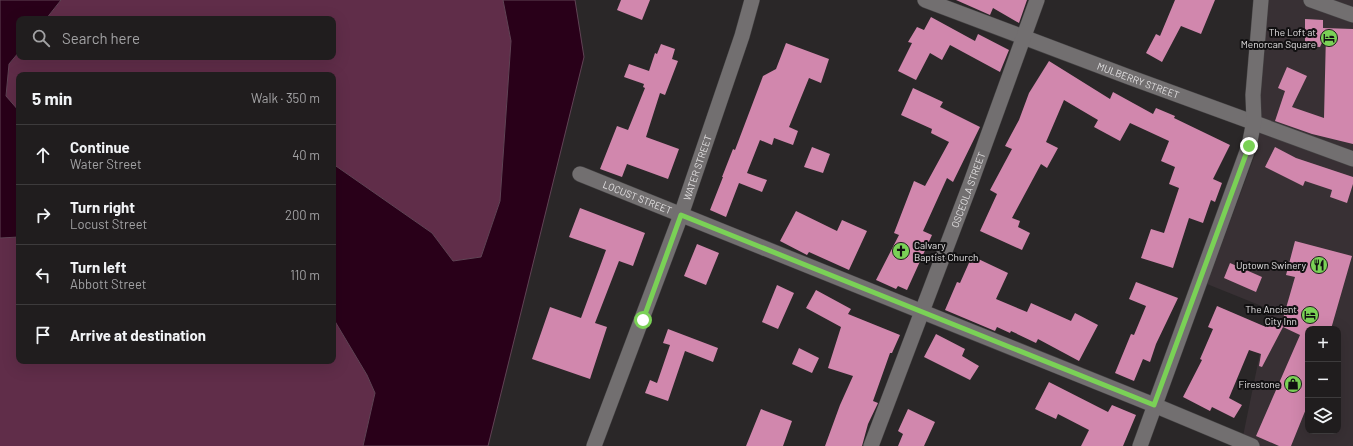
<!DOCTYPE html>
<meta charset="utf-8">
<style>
body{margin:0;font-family:Barlow,sans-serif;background:#282627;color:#f1f3f6}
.controls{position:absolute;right:12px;bottom:12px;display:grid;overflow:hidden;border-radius:8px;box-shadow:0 4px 16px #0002}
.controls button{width:36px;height:36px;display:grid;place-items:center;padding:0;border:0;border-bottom:1px solid #3d3b3c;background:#201d1e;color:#f1f3f6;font:20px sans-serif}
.stop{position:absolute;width:12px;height:12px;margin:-9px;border:3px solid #7ad156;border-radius:50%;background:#fff}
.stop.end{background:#7ad156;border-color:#fff;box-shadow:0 1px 4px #0008}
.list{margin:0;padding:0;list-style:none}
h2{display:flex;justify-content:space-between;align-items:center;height:52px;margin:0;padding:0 16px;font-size:17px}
h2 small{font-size:13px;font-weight:400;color:#a2a2a4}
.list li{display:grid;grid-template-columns:26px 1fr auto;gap:12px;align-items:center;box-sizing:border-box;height:60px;padding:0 16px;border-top:1px solid #3d3b3c}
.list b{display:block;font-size:15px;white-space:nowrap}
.list p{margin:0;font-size:13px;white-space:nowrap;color:#a2a2a4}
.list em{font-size:13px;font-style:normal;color:#a2a2a4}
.icon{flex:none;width:22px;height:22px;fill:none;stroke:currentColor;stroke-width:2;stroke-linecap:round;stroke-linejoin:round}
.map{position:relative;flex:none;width:1353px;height:446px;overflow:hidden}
.search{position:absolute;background:#201d1e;box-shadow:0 4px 16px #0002;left:16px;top:16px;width:320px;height:44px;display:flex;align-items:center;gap:10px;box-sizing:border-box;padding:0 14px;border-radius:8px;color:#a2a2a4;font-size:15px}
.panel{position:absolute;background:#201d1e;box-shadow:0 4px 16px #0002;left:16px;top:72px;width:320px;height:292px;border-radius:8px}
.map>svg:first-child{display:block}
</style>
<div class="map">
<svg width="1353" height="446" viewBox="0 0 1353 446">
<rect width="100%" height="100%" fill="#2a2728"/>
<path fill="#383034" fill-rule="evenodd" d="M1263,0H1353V446H1241L1269,309L1207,284L1257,149ZM1308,329H1338V431H1308Z"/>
<path fill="#602d49" d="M61,0H503L511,41L500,201L481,257L453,261L432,233L333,164V75H19V111L6,97L9,64L19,52V57H333V19H46Z
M19,237V361H333V318L367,375L375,393L363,446H0V238Z"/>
<path fill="#290019" stroke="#604355" d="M0,0H61L46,19H19V52L9,64L6,96L19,111V237L0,238Z
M503,0H575L584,57L488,446H363L375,393L367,375L333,318V164L432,233L453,261L481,257L500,201L511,41Z"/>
<path fill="#d187ad" d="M621,0H650L642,20L617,10Z
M956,0H1027L1019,23L993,8L990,15Z
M1175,0H1215L1201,34L1181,26L1162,62L1146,53L1156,34L1160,36Z
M931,17L975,41L978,34L1009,50L1000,72L950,45L942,60L930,53L916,80L898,71L912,43L908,42L917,27L924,30Z
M1305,19L1323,20V28L1353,29V144L1312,134L1275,121L1285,91L1278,88L1287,67L1307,76L1292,107L1324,118L1326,33L1320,47L1305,46Z
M786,43L829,59L821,83L809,78L789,127L798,131L793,145L774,138L772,145L760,140L747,173L767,180L762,192L739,183L726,217L710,210L723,177H722L733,149L735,150L763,76L776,69Z
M661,44L675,49L672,59L678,61L665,95L660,93L646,137L679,149L668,179L627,164L622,177L600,169L617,126L628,130L645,88L643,87L644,84L624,77L629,64L649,71L655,53L657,54Z
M1049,61L1110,99L1113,92L1153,114L1156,108L1175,116L1174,118L1230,145L1213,179L1222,183L1215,202L1211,200L1203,223L1189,218L1173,268L1141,258L1151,229L1164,233L1179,188L1169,184L1175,167L1161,161L1169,141L1130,123L1120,141L1094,127L1098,120L1064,100L1046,142L1058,148L1047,168L1041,164L1012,218L1020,221L1018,227L1030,233L1022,250L980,231L997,194L990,190L1012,149L1005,146L1019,120L1029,93Z
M913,88L943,102L940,107L980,127L953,182L947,178L923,231L932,235L907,290L898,286L896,289L876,280L899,235L894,233L914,181L925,186L949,142L931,133L932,129L901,115Z
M812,147L830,154L823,173L804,167Z
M1275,147L1296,158L1353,177V184L1347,203L1330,197L1332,190L1305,181L1303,186L1265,167Z
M580,208L645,233L633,266L619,261L595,323L607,327L590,379L532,359L550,307L581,318L606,250L569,237Z
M796,211L837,231L842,220L867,231L849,270L809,252L807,255L780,241Z
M1295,241L1352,256L1331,329H1308V404L1291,446H1279L1256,436L1300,335L1283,327L1262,367L1259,366L1261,354L1249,350L1229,398L1242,405L1234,418L1212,407L1210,411L1183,397L1202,360L1200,359L1213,329L1208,327L1217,306L1266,327L1268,317L1282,322L1295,277L1286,275Z
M697,244L719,253L706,285L684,276Z
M972,256L1008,273L996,299L1027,312L1031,303L1071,321L1075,313L1098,325L1079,361L1038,339L1036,343L1011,331L1010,333L997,327L995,331L945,310L957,282L960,283Z
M1230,263L1262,277L1256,292L1224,278Z
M1136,282L1178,298L1156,344L1150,362L1143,359L1134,381L1115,373L1131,334L1134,335L1146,306L1129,299Z
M777,285L794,293L778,329L762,322Z
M816,290L851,309L848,314L900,335L892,353H890L873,401L878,403L868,424L862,446H825L840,405L853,376L828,368L841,327L806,308Z
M668,329L718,348L713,362L685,351L668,401L645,393L650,380L657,383L670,345L663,343Z
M936,334L965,349L962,356L979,366L970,380L924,357Z
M799,348L819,358L812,373L792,364Z
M1049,382L1108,412L1112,405L1136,415L1123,446H1081L1089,430L1058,414L1056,419L1035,409Z
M761,409L792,421L783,446H746Z
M908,409L935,422L924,446H898L903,434L898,431Z"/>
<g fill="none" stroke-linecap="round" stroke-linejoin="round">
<g stroke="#444243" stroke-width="16">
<g id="minor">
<path id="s1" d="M925,0L1129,77L1353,159"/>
<path d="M1311,0L1353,15"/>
<path id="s2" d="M580,174L1154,405L1252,446"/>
<path id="s3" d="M594,446L681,215L742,36L752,0"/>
<path id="s4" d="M871,446L970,185L1037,0"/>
<path d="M1140,446L1249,146L1254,121L1253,95L1261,0"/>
</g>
</g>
<use href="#minor" stroke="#726f70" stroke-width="15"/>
</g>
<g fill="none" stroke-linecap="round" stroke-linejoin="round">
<path stroke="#7ad156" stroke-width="5" d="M643,320L681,215L1154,405L1249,146"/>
</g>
<defs>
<g id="hotel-disc" transform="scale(0.9)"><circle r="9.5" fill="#7ad156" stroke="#111011"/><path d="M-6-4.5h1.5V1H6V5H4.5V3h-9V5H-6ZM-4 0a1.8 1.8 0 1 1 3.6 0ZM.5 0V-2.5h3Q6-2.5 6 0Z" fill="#111"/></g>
<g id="church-disc" transform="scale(0.9)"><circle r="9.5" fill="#7ad156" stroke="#111011"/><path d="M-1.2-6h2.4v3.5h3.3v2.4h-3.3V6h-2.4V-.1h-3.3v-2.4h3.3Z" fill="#111"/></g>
<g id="restaurant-disc" transform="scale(0.9)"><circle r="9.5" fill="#7ad156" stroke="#111011"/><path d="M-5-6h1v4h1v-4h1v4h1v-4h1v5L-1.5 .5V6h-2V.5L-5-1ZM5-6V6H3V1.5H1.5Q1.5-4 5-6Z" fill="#111"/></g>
<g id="shop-disc" transform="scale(0.9)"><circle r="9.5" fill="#7ad156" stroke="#111011"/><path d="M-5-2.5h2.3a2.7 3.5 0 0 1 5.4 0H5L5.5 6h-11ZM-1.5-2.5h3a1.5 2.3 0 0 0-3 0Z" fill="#111"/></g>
</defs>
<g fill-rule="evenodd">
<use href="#hotel-disc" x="1329" y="38"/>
<use href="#church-disc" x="901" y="251"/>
<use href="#restaurant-disc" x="1319" y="265"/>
<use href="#hotel-disc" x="1310" y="315"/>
<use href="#shop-disc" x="1293" y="384"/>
</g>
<g text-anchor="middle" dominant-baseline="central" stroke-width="4" stroke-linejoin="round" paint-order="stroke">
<g font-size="10" fill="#e2e0e1" stroke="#111011" text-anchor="end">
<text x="1316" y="32">The Loft at<tspan x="1316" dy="12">Menorcan Square</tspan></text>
<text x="914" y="245" text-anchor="start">Calvary<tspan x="914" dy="12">Baptist Church</tspan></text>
<text x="1306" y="265">Uptown Swinery</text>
<text x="1297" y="309">The Ancient<tspan x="1297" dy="12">City Inn</tspan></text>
<text x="1280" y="384">Firestone</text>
</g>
<g font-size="10" fill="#e2e0e1" stroke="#111011">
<text stroke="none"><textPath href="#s1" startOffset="228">MULBERRY STREET</textPath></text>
<text stroke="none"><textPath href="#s3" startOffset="297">WATER STREET</textPath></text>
<text stroke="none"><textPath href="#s4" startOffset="274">OSCEOLA STREET</textPath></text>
<text stroke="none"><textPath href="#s2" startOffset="62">LOCUST STREET</textPath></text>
</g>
</g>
</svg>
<div class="controls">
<button>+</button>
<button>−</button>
<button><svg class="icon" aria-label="layers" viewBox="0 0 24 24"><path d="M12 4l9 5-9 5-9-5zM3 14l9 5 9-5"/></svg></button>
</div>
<div class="stop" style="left:643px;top:320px"></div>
<div class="stop end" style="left:1249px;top:146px"></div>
<div class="search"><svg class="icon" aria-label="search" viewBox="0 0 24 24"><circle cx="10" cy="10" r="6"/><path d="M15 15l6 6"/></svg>Search here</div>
<section class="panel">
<h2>5 min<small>Walk · 350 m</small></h2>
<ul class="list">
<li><svg class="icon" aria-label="ahead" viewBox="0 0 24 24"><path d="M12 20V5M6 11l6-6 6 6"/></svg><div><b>Continue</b><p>Water Street</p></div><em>40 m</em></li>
<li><svg class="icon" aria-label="right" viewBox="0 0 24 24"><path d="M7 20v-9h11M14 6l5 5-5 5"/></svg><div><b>Turn right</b><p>Locust Street</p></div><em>200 m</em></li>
<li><svg class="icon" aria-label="left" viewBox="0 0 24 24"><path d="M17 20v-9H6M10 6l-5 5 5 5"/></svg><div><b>Turn left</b><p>Abbott Street</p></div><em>110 m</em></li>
<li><svg class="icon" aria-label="arrive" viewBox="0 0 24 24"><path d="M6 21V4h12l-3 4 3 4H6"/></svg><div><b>Arrive at destination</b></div></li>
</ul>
</section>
</div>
